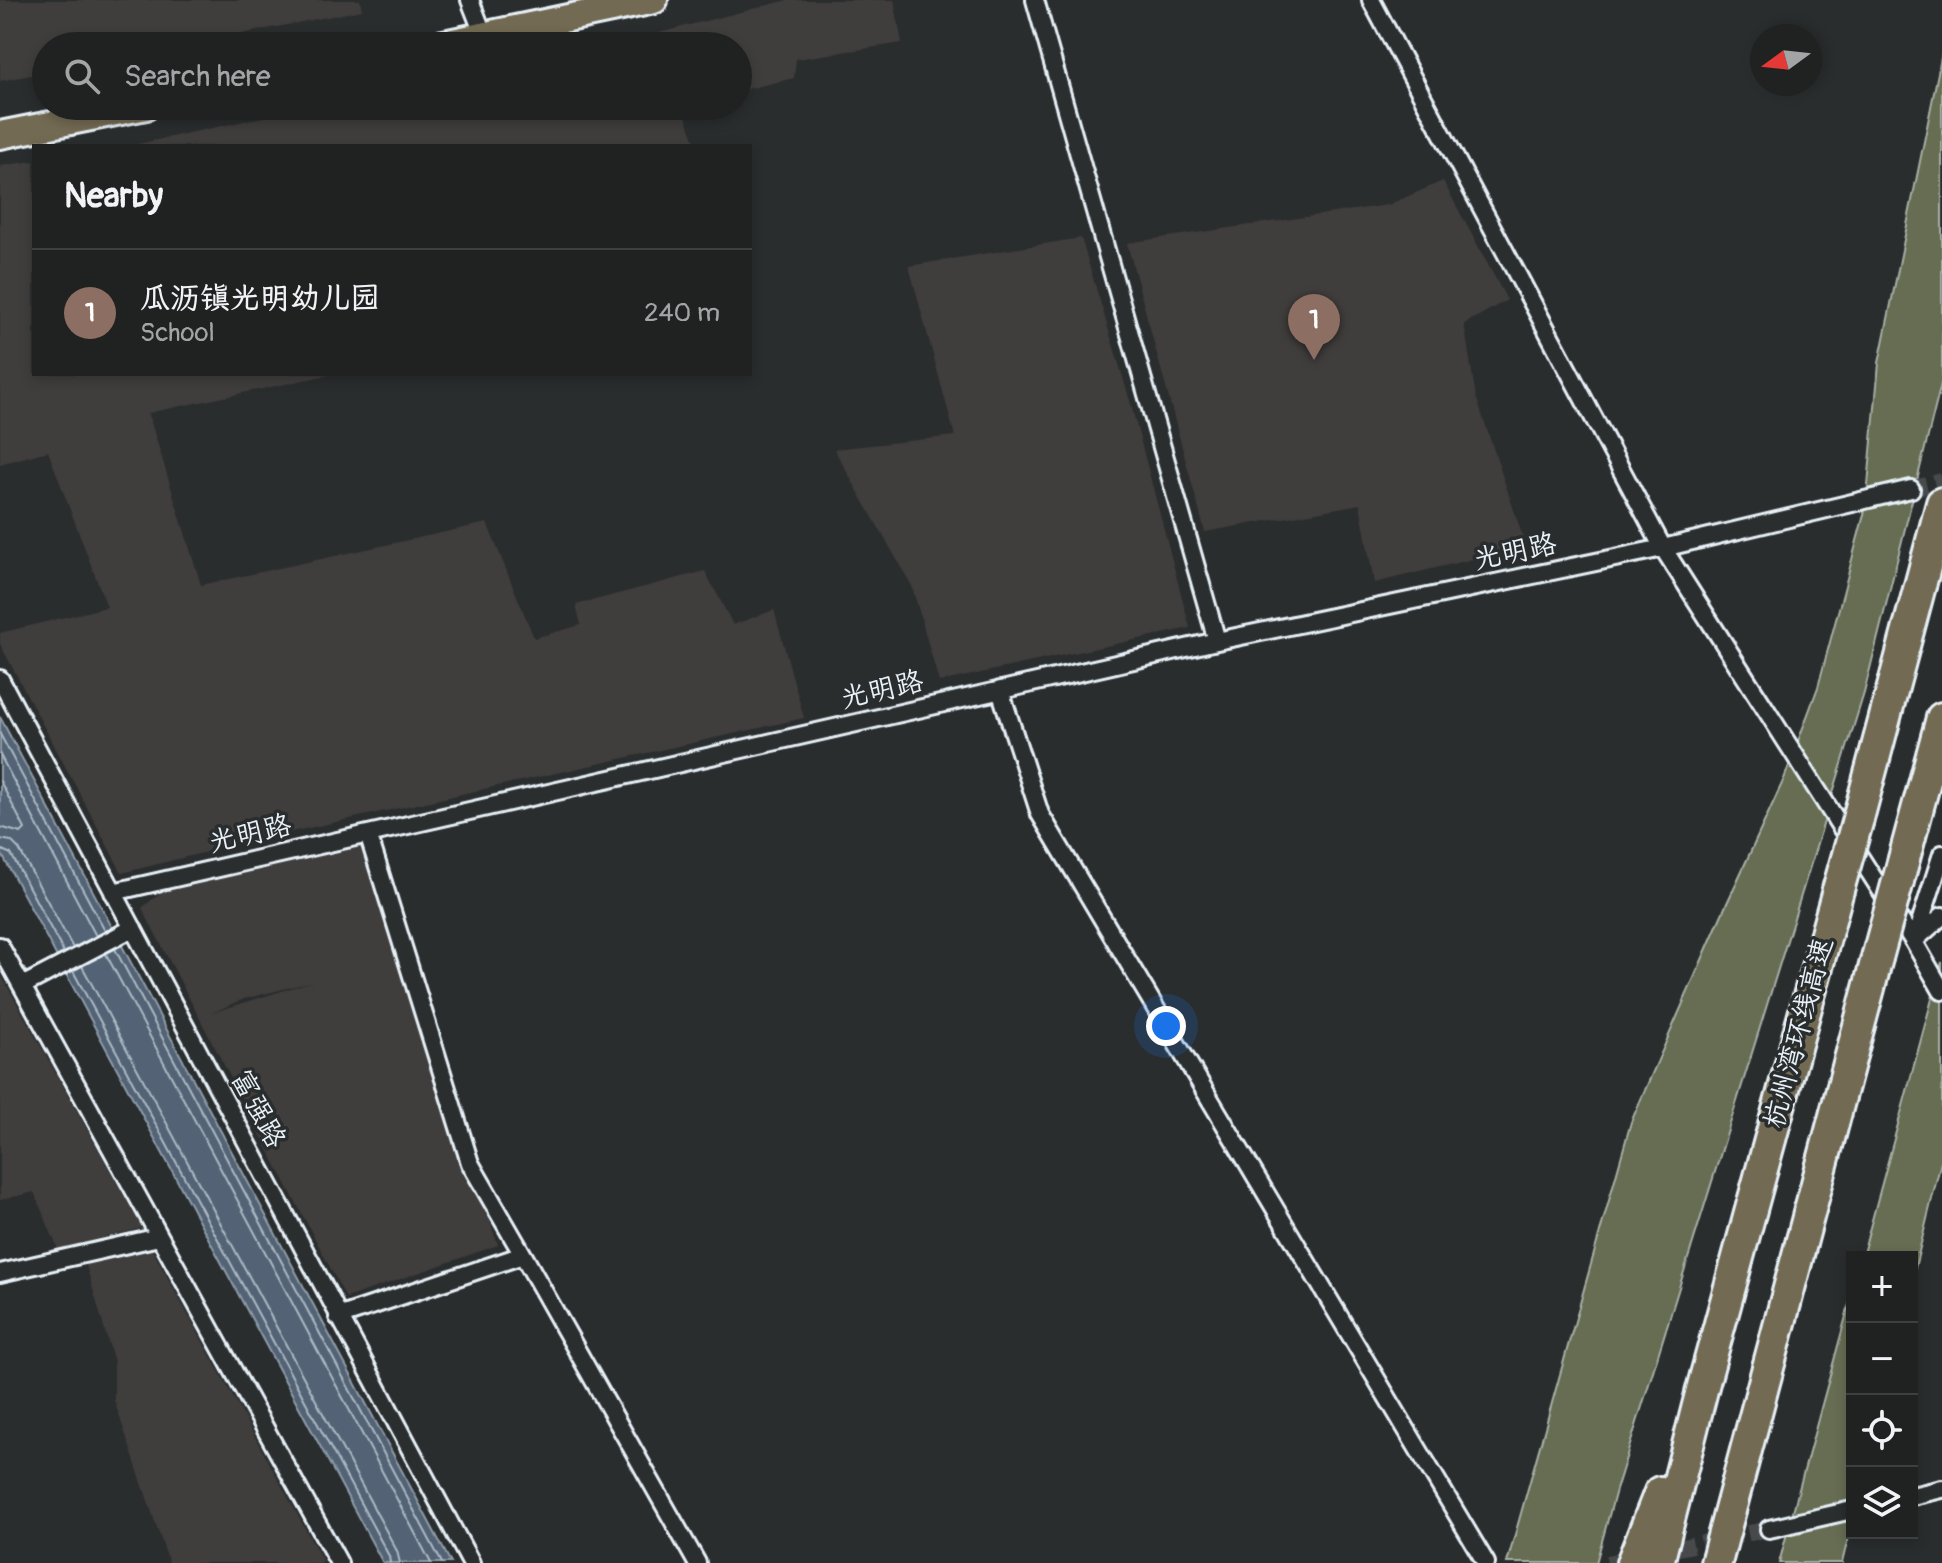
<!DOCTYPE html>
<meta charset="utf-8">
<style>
body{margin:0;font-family:Pangolin,"LXGW WenKai TC",sans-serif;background:#282a2a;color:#f1f3f6}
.controls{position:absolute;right:24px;bottom:24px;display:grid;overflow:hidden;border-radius:0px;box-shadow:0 4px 12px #0003}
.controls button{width:72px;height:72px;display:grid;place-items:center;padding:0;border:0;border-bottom:2px solid #3d3f40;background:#202222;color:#f1f3f6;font:40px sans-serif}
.compass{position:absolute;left:1750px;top:24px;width:72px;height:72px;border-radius:50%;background:#202222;box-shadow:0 4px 12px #0003;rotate:255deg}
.you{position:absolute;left:1166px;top:1026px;width:28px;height:28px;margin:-20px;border:6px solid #fff;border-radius:50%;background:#1a73e8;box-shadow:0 0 0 12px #1a73e833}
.badge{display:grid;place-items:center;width:52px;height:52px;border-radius:50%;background:#8bbbb9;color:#fff;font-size:26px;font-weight:700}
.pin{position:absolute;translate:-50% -66px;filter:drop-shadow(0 2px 4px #0008)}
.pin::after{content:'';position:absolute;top:42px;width:28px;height:24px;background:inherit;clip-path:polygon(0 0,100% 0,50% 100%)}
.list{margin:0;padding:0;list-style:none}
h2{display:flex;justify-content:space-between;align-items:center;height:104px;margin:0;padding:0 32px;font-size:34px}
h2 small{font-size:26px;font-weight:400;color:#a2a4a5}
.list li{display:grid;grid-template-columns:52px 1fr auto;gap:24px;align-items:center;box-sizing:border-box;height:128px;padding:0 32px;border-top:2px solid #3d3f40}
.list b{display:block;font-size:30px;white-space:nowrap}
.list p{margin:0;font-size:26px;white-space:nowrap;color:#a2a4a5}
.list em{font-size:26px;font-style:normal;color:#a2a4a5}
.icon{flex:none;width:44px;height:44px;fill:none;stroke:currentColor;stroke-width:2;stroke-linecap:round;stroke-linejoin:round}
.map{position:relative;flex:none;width:1942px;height:1563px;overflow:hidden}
.search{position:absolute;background:#202222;box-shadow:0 4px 12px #0003;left:32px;top:32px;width:720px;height:88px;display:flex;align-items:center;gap:20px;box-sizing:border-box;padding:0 28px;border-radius:44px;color:#a2a4a5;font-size:30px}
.panel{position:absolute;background:#202222;box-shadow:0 4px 12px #0003;left:32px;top:144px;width:720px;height:232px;border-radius:0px}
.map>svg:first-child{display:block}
</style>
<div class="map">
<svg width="1942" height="1563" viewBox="0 0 1942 1563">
<rect width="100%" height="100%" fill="#2a2d2e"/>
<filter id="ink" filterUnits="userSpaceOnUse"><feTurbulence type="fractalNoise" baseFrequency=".0125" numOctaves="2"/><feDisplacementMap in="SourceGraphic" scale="16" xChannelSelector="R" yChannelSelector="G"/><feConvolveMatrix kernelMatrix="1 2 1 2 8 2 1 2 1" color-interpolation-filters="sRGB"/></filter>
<g filter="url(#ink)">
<path fill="#403e3c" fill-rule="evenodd" d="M0,0H360L362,10L180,46H46V72L0,81Z
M788,0H894L902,43L796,59L794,78L738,91V46H608Z
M314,106H682L697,146H129Z
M34,161V374H333L148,413L201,585L487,523L534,638L581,625L576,605L705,571L733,625L774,610L804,718L246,842L122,873L0,644V633L107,607L48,451L0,464V166Z
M1443,181L1507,300L1464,324L1476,397L1526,546L1374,583L1360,504L1205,532L1127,243L1388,205Z
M1081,238L1130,401L1190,628L939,682L912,586L834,449L955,436L909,266Z
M368,834L404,969L498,1245L346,1298L142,908L179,877ZM314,981L211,1013L244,999Z
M0,973L142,1228L58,1249L34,1192L0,1200Z
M152,1249L324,1563H169L114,1400V1362L86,1265Z"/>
<path fill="#666d53" stroke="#a7afa6" stroke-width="2" d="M1942,53V380L1864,693L1616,1490L1596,1563H1507L1631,1122L1722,914L1784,779L1818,687L1866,507L1879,363Z
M1942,962V1158L1912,1280V1257H1862Z
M1852,1294V1522L1842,1563H1779Z"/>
<path fill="#526475" stroke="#8e9ca9" stroke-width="2" d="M0,717L451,1563H383L0,851Z"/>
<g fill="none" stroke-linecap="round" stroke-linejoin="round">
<path stroke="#acb9c4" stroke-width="2" d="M0,734L105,931
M0,755L96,936
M0,781L25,829L21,833L0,827
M0,839L11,841L19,849L73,948
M0,849L11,854L64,953
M115,949L442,1563
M106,954L431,1563
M82,966L397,1551L400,1563
M73,971L389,1556L390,1563"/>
<path stroke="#464a4c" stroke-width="16" stroke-dasharray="16 8" stroke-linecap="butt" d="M1911,489L1942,481
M1607,1563L1769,1529"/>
<g stroke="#e8f1f8" stroke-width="22">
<path id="street" d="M470,0L484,36
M1035,0L1217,641
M1371,0L1663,548L1914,942L1942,991
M0,679L471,1563
M1000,690L1040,814L1486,1563
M368,834L470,1163L523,1255
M113,892L1217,641L1663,548L1911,489
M1916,939L1942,916
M1914,942L1942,854
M0,946L339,1563
M22,986L133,928
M0,1273L159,1237
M338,1317L523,1255L697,1563
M1912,1496L1942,1489
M1769,1529L1852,1510"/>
</g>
<g stroke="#e8f1f8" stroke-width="32">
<path id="primary" d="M434,46L654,0
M0,135L146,106"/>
</g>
<g stroke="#e8f1f8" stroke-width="36">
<path id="highway" d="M1858,819L1942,503
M1898,881L1942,718
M1632,1563L1660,1492
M1658,1563L1703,1386L1838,890
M1716,1563L1877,958"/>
</g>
<use href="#street" stroke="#2a2d2e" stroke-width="16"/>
<use href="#primary" stroke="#736b52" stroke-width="26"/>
<use href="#highway" stroke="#736b52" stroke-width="30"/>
<g stroke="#e8f1f8" stroke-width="36" stroke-linecap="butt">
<path id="highway-bridge" d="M1838,890L1858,819
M1877,958L1898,881"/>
</g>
<use href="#highway-bridge" stroke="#736b52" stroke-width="30"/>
</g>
</g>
<g text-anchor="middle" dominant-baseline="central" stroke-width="7" stroke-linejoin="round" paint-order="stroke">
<g font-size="28" fill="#e8f1f8" stroke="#2a2d2e">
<text transform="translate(1515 552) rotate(-12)">光明路</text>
<text transform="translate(882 690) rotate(-13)">光明路</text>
<text transform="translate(250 834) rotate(-13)">光明路</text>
<text transform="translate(1799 1033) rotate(-75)">杭州湾环线高速</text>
<text transform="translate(258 1109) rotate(62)">富强路</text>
</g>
</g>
</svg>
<div class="controls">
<button>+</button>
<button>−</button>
<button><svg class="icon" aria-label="locate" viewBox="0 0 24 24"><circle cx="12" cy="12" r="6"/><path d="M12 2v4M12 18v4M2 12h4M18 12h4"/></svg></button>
<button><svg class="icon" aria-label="layers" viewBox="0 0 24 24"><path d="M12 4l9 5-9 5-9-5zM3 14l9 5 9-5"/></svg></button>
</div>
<svg class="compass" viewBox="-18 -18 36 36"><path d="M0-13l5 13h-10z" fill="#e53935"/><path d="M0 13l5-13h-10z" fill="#a2a4a5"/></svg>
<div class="you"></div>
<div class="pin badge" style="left:1314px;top:360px;background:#8d6e63">1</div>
<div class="search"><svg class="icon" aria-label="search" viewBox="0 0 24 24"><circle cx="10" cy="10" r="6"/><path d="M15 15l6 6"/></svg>Search here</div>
<section class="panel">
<h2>Nearby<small></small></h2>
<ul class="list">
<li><span class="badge" style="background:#8d6e63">1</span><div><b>瓜沥镇光明幼儿园</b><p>School</p></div><em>240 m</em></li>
</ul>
</section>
</div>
